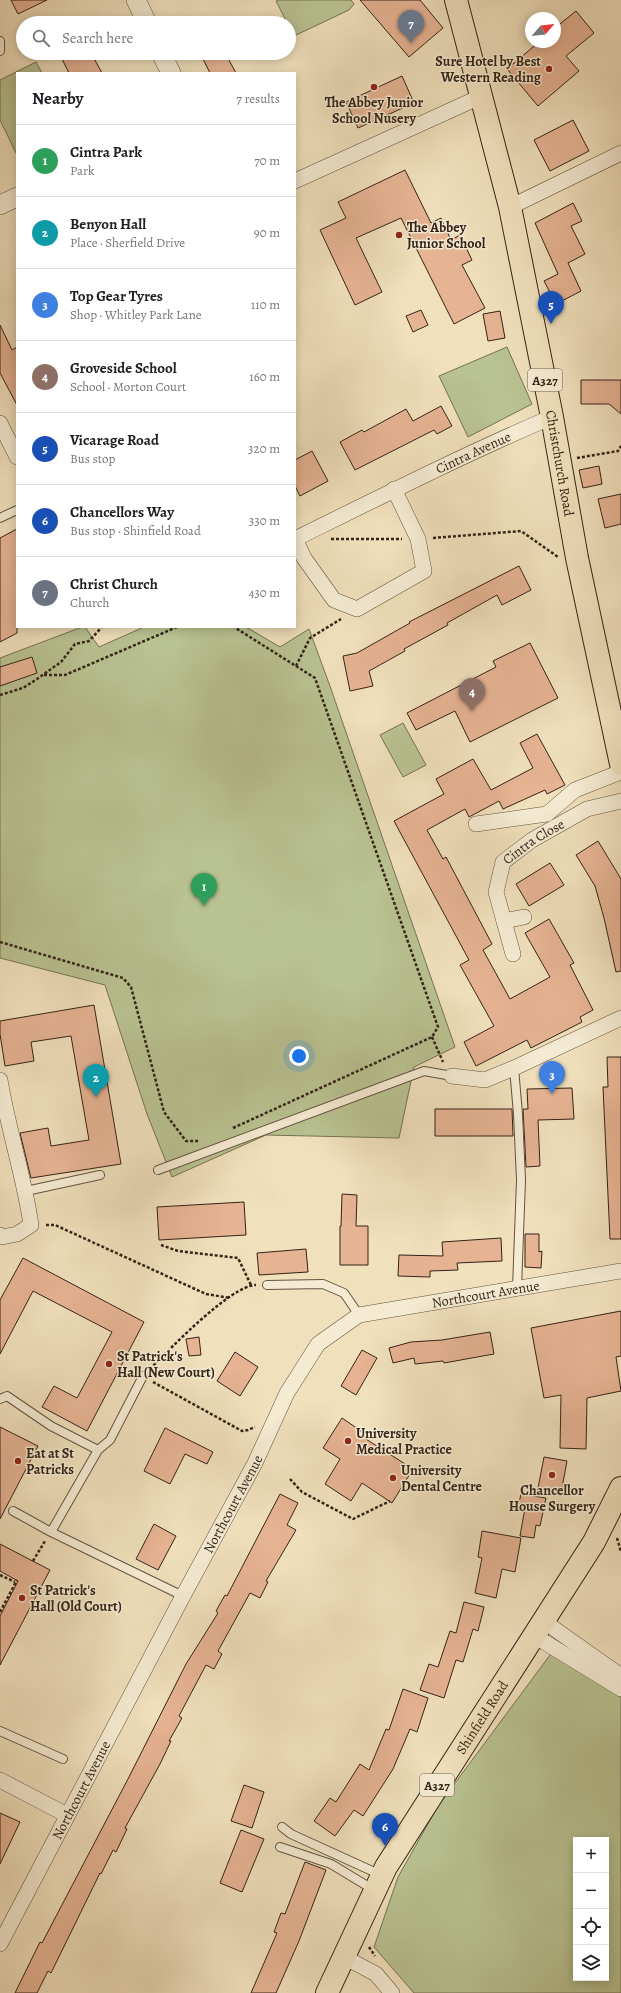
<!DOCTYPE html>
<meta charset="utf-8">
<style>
body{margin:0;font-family:Alegreya,serif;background:#f6f6f6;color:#202124}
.controls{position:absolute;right:12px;bottom:12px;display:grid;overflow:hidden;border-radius:0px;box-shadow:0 2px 10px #0003}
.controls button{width:36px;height:36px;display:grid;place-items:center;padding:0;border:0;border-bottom:1px solid #e0e0e0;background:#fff;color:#202124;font:20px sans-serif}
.compass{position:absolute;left:525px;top:12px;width:36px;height:36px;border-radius:50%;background:#fff;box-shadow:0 2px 10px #0003;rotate:62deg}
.you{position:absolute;left:299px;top:1056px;width:14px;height:14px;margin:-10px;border:3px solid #fff;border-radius:50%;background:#1a73e8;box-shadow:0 0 0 6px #1a73e833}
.badge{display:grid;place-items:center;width:26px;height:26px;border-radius:50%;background:#0f766e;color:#fff;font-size:13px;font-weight:700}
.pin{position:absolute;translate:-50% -33px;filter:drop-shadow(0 1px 2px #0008)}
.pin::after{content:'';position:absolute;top:21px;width:14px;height:12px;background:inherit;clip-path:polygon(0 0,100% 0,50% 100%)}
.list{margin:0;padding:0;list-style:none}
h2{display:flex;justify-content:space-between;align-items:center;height:52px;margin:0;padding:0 16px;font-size:17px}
h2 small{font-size:13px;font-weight:400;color:#757577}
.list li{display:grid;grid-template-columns:26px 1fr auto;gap:12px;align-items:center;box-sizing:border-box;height:72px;padding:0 16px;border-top:1px solid #e0e0e0}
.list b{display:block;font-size:15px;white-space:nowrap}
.list p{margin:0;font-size:13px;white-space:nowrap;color:#757577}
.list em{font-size:13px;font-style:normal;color:#757577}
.icon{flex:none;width:22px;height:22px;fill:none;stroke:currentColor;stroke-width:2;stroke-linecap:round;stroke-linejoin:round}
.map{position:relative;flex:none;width:621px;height:1993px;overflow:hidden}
.search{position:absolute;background:#fff;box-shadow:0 2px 10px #0003;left:16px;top:16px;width:280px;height:44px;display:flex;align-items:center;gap:10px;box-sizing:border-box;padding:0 14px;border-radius:22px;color:#757577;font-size:15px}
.panel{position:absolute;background:#fff;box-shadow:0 2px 10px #0003;left:16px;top:72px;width:280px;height:556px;border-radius:0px}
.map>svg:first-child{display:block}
</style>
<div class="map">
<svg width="621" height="1993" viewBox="0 0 621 1993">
<rect width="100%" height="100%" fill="#f0e0bc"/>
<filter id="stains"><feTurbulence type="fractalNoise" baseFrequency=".005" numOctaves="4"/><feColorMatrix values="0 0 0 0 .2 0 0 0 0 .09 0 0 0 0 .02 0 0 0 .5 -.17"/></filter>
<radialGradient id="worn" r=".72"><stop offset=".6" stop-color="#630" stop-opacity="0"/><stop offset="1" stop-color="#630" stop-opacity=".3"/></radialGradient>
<path fill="#b9c291" stroke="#767254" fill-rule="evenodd" d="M278,0H351L354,4L349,10L294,36L276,1Z
M36,62L42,73H17V155L0,120V80Z
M507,347L532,404L468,437L439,376Z
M82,627H85L99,647L144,627H246L280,647L309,629L331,689L455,1047L414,1067L399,1138L266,1135L172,1177L147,1114L105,985L0,958V658Z
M403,723L426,765L403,777L380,735Z
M553,1651L621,1692V1993H414L374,1947L398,1877L438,1806ZM576,1840H606V1978H576Z"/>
<path fill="#e6b393" stroke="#342317" d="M11,0H47L18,14Z
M360,0H420L443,28L409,57Z
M576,11L594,33L566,56L579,71L538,106L507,69L539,42H555V28Z
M74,53H91L102,73H69L62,59Z
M200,53H225L236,73H210Z
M402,76L414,103L358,128L346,102Z
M573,120L589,151L550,171L534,140Z
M405,170L431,223L441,218L451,240L460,235L472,260L462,265L485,308L454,324L401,218L356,238L382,292L355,305L320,230L346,218L338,202Z
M573,203L582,221L571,226L585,254L568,263L581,291L556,304L544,281L558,274L535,223Z
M421,310L428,325L413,332L406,316Z
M500,311L505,338L488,341L483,314Z
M0,325L12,350L17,347V405L0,373Z
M581,380H621V414L609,404H581Z
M441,406L452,426L437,434L434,430L355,470L340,442L362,430L364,432L406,409L413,421Z
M312,451L328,481L300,496L295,486V460Z
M599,466L602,484L583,488L579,470Z
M621,494V524L605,528L598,499Z
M17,529V633L0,642V538Z
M519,566L531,590L502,605L497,595L447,623L448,625L404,649L405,651L369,671L373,686L350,691L343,656L357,653L410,623L409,622Z
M530,643L558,698L470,742L455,711L416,730L407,713L496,667L493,661Z
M32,657L37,673L0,686V667Z
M537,734L565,785L547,794L545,790L503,809L499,801L469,817L465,809L427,830L443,859L446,857L492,944L483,950L510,999L550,977L525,933L549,919L574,963L570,965L593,1010L580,1017L582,1022L531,1048L527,1040L476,1066L464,1042L494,1026L460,965L469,960L394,821L444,794L436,779L473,759L491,790L533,768L520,743Z
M598,841L621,879V971L616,972L604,918L595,886L576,855Z
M550,863L564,885L529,906L516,884Z
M94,1005L121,1164L31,1178L20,1133L48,1128L51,1146L89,1140L71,1036L31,1042L34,1061L5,1066L0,1034V1021Z
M607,1057H621V1239H610L603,1087H608Z
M572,1088L574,1119L538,1120L540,1166L526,1167L523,1109H528L527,1089Z
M435,1109H512L513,1136H435Z
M342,1194L357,1195L356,1226H368V1265H340V1226H341Z
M244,1202L246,1235L159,1240L157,1207Z
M525,1234H539V1252L542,1251L541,1268L525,1267Z
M501,1238L502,1261L457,1263L458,1270L430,1271V1277L398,1276L399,1255L443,1256L442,1242Z
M306,1249L308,1272L259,1275L257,1253Z
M23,1258L144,1322L87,1431L42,1407L54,1386L77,1398L112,1332L33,1291L0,1354V1300Z
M621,1311V1356L616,1357L621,1391L587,1398L586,1449L560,1448L561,1395L544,1398L531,1328Z
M490,1332L494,1354L444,1363L443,1361L415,1364L414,1358L393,1363L389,1348L411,1342L442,1340Z
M199,1337L201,1355L189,1356L186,1339Z
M362,1350L377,1358L356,1395L341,1386Z
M235,1352L258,1367L240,1396L217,1381Z
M342,1418L361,1431L358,1434L413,1469L392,1503L362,1483L351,1501L325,1484L340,1459L323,1448Z
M0,1427L38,1446L0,1519Z
M165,1428L213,1452L207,1464L185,1454L170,1484L144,1471Z
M544,1457L567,1461L561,1493L538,1488Z
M280,1494L298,1503L287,1525L296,1530L266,1581L268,1582L260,1598L250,1593L218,1651L222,1654L214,1669L206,1665L179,1716L182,1718L169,1741H171L160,1764L125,1828L127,1829L116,1852L113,1850L101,1874L100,1873L51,1973L48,1971L37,1993H15L40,1942L42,1943L129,1777L186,1664L218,1613L216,1611L225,1595L227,1596Z
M521,1494L546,1498L540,1526L536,1525L534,1538L520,1536L525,1508L518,1507Z
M154,1524L176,1536L158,1570L136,1559Z
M482,1531L521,1538L515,1572L502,1569L496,1598L475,1593L482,1558L478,1557Z
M0,1544L50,1570L0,1665V1616L18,1581L0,1571Z
M464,1602L484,1607L478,1631L473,1629L463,1662L456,1660L444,1698L420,1690L429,1664L438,1667L450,1631L456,1633Z
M403,1689L428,1698L417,1732L410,1729L393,1769L363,1816L354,1810L335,1836L314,1821L330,1798L336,1802L360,1764L369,1770L386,1729L389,1730Z
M244,1785L264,1792L252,1828L231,1821Z
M0,1813L20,1822L0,1864Z
M241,1830L264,1839L242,1892L220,1883Z
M305,1862L326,1870L299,1941L276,1993H251L277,1933L274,1932L281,1913L285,1914Z"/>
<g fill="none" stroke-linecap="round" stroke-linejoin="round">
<g stroke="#635240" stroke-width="10">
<path id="service" d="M0,41V51
M0,518L17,510
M514,1068L518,1114L521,1180L517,1288
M158,1170L424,1071L452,1076
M26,1191L100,1175
M267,1285L323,1284L344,1293L359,1315
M0,1399L7,1396L51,1426L98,1450
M13,1511L51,1532L183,1596
M51,1532L98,1450L110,1440L143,1376
M0,1731L63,1759
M282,1827L291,1834L381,1875
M280,1847L331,1864L374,1890"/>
</g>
<g stroke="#635240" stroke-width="16">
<g id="minor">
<path d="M295,181L482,96"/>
<path d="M510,207L621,153"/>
<path d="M0,423L17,457"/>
<path id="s1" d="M295,539C380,497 465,454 552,417"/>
<path d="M295,539L304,558L334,600L357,609L424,571L418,539L394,489"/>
<path d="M476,824L547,814L575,790L621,772"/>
<path d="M504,921L524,917"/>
<path id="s2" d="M513,954L496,892L503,862L532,840L587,809L621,801"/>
<path d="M452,1076L485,1080L514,1068L621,1018"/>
<path d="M0,1080C8,1129 24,1176 31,1225L17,1234L2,1237L0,1235"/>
<path d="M542,1620L621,1676"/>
<path d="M533,1635L621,1689"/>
<path d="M0,1780L67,1815"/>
<path id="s3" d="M0,1944L183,1596L255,1463L287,1393L318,1344L359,1315L621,1271"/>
<path d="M344,1957L376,1974L392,1993"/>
</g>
</g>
<g stroke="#635240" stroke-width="20">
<path id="tertiary" d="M136,0L147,23
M161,53L171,73
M0,205L17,197"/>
</g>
<g stroke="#342317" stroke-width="24">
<g id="primary">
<path id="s4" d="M456,0L510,207L552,417L577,558L621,764"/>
<path id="s5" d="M327,1993L386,1867L594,1542L621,1488"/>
</g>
</g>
<path stroke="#342317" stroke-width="2.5" stroke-dasharray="3 2" stroke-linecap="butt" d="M577,458L618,451L621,446
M433,538L521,531L558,557
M331,539H402
M296,666L310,638L341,619
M44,675H65L177,627
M0,695L23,688L37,679L61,662L75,644L89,641L102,627
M0,942L123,978L131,987L164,1112L186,1141H200
M432,1037L443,1062
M233,1128L432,1037L438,1027L315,678L234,627
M46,1225H55L206,1294L230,1298
M161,1245L178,1251L238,1258L251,1285
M150,1369C169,1350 231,1285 256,1285
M153,1382L242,1431L248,1430L255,1427
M290,1479L302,1492L353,1519L390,1501
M617,1538L621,1552
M33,1561L45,1541
M0,1575L15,1582
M0,1612L17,1580
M369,1947L375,1956"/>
<use href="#service" stroke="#f5ebd3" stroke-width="8"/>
<use href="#minor" stroke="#f5ebd3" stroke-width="15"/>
<use href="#tertiary" stroke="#f5ebd3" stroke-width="19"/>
<use href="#primary" stroke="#f0e0bc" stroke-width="22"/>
</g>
<g fill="#8f2418" stroke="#f5ebd3" stroke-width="1.5">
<circle cx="549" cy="69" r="4"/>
<circle cx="374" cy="87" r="4"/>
<circle cx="399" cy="235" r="4"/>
<circle cx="109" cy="1364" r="4"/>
<circle cx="348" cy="1441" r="4"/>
<circle cx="18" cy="1461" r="4"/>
<circle cx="552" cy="1475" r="4"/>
<circle cx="393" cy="1478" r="4"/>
<circle cx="22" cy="1598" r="4"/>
</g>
<g text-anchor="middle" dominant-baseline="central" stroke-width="3" stroke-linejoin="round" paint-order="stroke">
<g fill="#f5ebd3" stroke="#6e5f4f" stroke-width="1">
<rect x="528" y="369" width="34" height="22" rx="3"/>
<rect x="420" y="1774" width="34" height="22" rx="3"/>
</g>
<g font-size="13" font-weight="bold" fill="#342317">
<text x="545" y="380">A327</text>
<text x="437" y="1785">A327</text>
</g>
<g font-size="14" font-weight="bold" fill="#342317" stroke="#f5ebd3" text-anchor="start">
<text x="541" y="61" text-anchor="end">Sure Hotel by Best<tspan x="541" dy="16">Western Reading</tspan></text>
<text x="374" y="102" text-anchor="middle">The Abbey Junior<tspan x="374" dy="16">School Nusery</tspan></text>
<text x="407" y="227">The Abbey<tspan x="407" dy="16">Junior School</tspan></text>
<text x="117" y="1356">St Patrick's<tspan x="117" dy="16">Hall (New Court)</tspan></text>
<text x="356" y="1433">University<tspan x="356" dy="16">Medical Practice</tspan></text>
<text x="26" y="1453">Eat at St<tspan x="26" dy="16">Patricks</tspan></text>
<text x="401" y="1470">University<tspan x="401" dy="16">Dental Centre</tspan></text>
<text x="552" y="1490" text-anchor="middle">Chancellor<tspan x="552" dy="16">House Surgery</tspan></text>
<text x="30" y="1590">St Patrick's<tspan x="30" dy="16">Hall (Old Court)</tspan></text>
</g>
<g font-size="14" fill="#342317" stroke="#f5ebd3">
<text stroke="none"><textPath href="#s1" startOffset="198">Cintra Avenue</textPath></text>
<text stroke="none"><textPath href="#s4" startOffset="475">Christchurch Road</textPath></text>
<text stroke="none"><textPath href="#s2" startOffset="132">Cintra Close</textPath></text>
<text stroke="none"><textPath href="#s3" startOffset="858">Northcourt Avenue</textPath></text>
<text stroke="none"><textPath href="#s3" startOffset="498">Northcourt Avenue</textPath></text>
<text stroke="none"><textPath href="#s5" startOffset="317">Shinfield Road</textPath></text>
<text stroke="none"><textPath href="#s3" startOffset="174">Northcourt Avenue</textPath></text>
</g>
</g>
<rect width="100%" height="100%" filter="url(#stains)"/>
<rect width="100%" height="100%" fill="url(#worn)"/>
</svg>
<div class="controls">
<button>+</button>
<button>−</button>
<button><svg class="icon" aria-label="locate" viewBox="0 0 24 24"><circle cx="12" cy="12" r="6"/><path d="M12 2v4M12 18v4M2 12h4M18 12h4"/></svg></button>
<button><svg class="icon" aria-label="layers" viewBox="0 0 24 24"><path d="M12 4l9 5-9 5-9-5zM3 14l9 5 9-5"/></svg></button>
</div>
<svg class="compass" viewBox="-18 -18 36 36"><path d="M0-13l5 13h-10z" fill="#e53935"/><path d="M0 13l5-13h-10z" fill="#757577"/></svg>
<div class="you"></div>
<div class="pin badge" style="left:204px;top:906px;background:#2e9e5b">1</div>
<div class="pin badge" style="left:96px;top:1097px;background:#0f9aa8">2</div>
<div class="pin badge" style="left:552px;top:1094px;background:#3f7fe0">3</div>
<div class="pin badge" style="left:472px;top:711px;background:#8d6e63">4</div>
<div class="pin badge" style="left:551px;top:324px;background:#1a4fb4">5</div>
<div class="pin badge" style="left:385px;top:1846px;background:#1a4fb4">6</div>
<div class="pin badge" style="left:411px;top:43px;background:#6b7280">7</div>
<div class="search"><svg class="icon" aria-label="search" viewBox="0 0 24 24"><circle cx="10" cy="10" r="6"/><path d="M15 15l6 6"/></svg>Search here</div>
<section class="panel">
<h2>Nearby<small>7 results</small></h2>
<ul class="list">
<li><span class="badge" style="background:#2e9e5b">1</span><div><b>Cintra Park</b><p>Park</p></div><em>70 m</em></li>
<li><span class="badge" style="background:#0f9aa8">2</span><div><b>Benyon Hall</b><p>Place · Sherfield Drive</p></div><em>90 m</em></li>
<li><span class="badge" style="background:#3f7fe0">3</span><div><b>Top Gear Tyres</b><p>Shop · Whitley Park Lane</p></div><em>110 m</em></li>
<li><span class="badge" style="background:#8d6e63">4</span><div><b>Groveside School</b><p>School · Morton Court</p></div><em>160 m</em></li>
<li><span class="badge" style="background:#1a4fb4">5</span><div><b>Vicarage Road</b><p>Bus stop</p></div><em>320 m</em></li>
<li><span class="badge" style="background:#1a4fb4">6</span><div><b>Chancellors Way</b><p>Bus stop · Shinfield Road</p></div><em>330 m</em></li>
<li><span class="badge" style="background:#6b7280">7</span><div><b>Christ Church</b><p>Church</p></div><em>430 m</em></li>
</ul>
</section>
</div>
